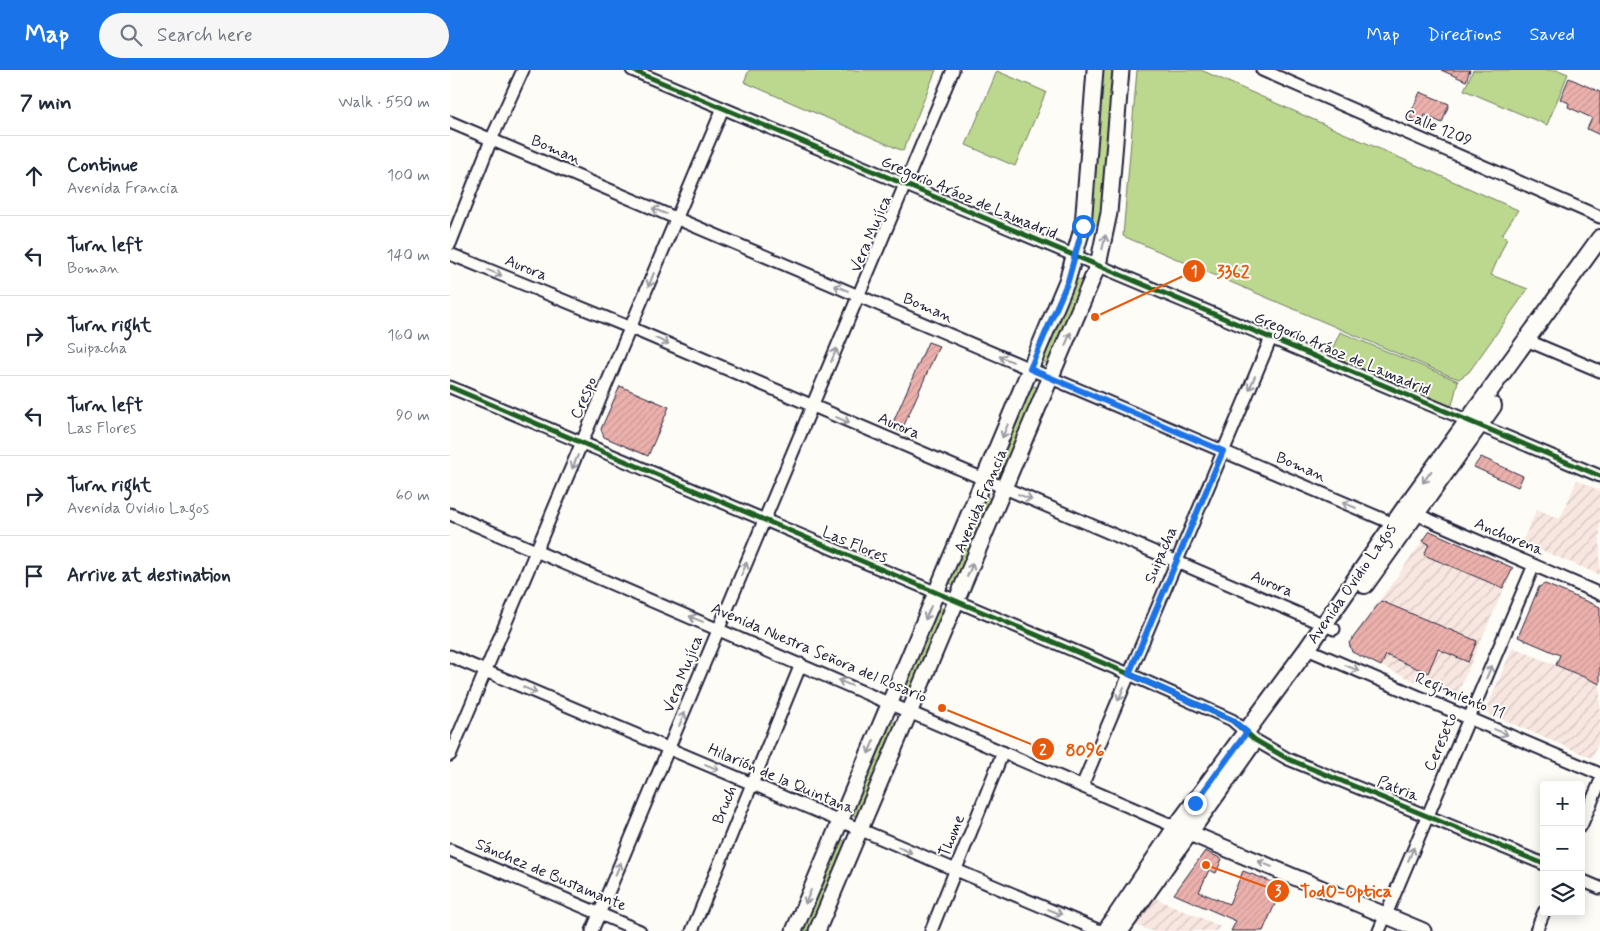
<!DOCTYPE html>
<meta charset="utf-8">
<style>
body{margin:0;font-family:Mynerve,sans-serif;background:#f6f6f7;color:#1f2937}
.controls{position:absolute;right:15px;bottom:15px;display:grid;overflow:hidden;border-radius:5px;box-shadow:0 2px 12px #0003}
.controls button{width:45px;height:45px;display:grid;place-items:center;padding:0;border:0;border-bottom:1px solid #e0e1e3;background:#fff;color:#1f2937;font:25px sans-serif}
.stop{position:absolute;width:15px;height:15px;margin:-11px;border:4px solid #1a73e8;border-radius:50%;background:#fff}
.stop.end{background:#1a73e8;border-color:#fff;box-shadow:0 1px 5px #0008}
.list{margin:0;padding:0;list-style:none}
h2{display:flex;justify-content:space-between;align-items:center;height:65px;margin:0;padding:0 20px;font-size:21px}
h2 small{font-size:16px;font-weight:400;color:#747a83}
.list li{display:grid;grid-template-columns:32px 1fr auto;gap:15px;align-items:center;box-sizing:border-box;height:80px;padding:0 20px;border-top:1px solid #e0e1e3}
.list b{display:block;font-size:19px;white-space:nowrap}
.list p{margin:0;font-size:16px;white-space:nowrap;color:#747a83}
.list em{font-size:16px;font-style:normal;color:#747a83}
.icon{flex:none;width:28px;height:28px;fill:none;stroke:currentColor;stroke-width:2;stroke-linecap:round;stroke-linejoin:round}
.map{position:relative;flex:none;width:1150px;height:861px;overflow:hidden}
header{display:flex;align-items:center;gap:30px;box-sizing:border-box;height:70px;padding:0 25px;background:#1a73e8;color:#fff}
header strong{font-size:24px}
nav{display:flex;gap:28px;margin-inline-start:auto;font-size:18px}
.search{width:350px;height:45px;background:#f6f6f7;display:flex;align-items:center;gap:12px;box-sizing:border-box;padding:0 18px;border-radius:28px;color:#747a83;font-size:19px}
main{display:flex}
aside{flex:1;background:#fff}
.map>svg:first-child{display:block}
</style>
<header>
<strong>Map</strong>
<div class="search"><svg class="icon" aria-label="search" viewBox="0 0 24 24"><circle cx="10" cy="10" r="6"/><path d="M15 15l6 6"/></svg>Search here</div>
<nav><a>Map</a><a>Directions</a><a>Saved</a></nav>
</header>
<main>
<aside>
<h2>7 min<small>Walk · 550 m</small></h2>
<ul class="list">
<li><svg class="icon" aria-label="ahead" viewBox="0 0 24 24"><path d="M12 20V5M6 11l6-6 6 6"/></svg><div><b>Continue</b><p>Avenida Francia</p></div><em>100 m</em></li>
<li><svg class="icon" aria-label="left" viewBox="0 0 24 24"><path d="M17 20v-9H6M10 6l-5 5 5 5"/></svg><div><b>Turn left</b><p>Boman</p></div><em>140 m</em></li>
<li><svg class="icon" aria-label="right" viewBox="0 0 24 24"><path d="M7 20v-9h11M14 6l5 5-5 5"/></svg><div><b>Turn right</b><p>Suipacha</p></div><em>160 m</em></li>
<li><svg class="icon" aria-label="left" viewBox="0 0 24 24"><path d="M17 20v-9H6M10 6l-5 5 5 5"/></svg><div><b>Turn left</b><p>Las Flores</p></div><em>90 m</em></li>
<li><svg class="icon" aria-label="right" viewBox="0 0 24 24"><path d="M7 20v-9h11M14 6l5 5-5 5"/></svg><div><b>Turn right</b><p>Avenida Ovidio Lagos</p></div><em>60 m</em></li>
<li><svg class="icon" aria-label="arrive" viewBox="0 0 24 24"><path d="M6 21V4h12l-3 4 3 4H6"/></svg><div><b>Arrive at destination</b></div></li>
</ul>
</aside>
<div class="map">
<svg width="1150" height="861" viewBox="0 0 1150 861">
<defs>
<pattern id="industrial-furrows" width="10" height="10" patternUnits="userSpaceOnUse" patternTransform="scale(1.25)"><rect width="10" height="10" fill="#f8e6e0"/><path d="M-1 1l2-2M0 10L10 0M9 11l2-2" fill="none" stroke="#d4c5c1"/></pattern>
<pattern id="building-hatch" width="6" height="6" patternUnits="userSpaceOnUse" patternTransform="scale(1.25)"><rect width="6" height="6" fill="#ecb1ac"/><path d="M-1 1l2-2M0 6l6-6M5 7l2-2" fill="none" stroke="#ca9895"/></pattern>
</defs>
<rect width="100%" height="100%" fill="#fdfcf7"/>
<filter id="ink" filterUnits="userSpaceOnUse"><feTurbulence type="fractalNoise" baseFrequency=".02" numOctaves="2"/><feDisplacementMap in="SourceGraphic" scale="10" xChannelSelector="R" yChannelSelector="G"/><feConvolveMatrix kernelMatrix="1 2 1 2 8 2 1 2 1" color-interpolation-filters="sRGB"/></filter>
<g filter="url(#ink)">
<path fill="url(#industrial-furrows)" d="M1127,410L1150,421V505L1072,472L1087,439L1110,449Z
M980,461L1063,498L1005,629L931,596L944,569L911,556Z
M1063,577L1150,614V669L1142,688L1035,642Z
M702,827L770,856L767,861H701L681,853Z"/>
<path fill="#bcd78e" stroke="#6f7c64" d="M299,0H486L453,81L294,12Z
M650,0H666L651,154L643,155L640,152Z
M687,0H751L1068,140L1052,165L1057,168L1041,205L1078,219L1019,302L1009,309L1000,306L673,166Z
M1023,0H1108L1118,4L1097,55L1014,20Z
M547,1L596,22L565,96L516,75Z
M629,209L635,214L603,292L597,294L592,290L622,212Z
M890,262L1008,311L1002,335L996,337L878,288Z
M581,316L588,317L590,320L553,404L550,405L545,401Z
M537,426L543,431L506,515H503L498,512L534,427Z
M486,537H490L495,541L458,626L455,627L450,623Z
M443,651L448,655L408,746H405L400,743L439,652Z
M392,769L397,774L362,861H347L388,770Z"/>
<path fill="url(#building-hatch)" stroke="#22223b" d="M991,0H1020L1016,11Z
M1119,8L1150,22V65L1137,59L1142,48L1118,37L1119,33L1110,29Z
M970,22L999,34L992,53L975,45L972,53L959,47Z
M478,272L489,276L451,362L441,357Z
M170,316L219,337L198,386L154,367L151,359Z
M1031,387L1073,406L1068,417L1024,397Z
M980,461L1063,498L1053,518L974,485L979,474L973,471Z
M1095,514L1150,537V614L1106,595L1110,585L1068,567L1089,517Z
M931,531L1027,571L1018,592L988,579L978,603L936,585L931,596L902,582L899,573Z
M755,781L772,789L766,803L759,800L749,822L779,834L793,801L833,816L813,861H781L786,851L724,824Z"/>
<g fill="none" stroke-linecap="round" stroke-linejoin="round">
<g stroke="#22223b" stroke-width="15">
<path id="minor" d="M182,0L1150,406
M812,0L1150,147
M0,52L944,454
M0,174L41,70L73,0
M0,184L181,258L884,559
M1076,270L1150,301
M0,317L679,604L782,650L805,670L838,689L1094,794
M959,441L1150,524
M0,444L726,757
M857,579L1150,704
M0,586L650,861
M0,685L273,38
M632,716L821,268
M1131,756L1150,712
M0,780L190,861
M1131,810L1150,818
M142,861L503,0
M242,861L351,594
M481,861L553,682
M929,861L1084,495
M1086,861L1094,842"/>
</g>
<g stroke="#22223b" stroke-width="19">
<path id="tertiary" d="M730,759L973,861
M344,861L617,211L633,156L645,0
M367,861L648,195L659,143L671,0"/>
</g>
<g stroke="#22223b" stroke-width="20">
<path id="secondary" d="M915,515L1043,336
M656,861L726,757L857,579L954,439L1150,168
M670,861L802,674"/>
</g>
<use href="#minor" stroke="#fdfcf7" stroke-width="11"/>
<use href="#tertiary" stroke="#fdfcf7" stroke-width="15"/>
<use href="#secondary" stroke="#fdfcf7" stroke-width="16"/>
<g stroke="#fdfcf7" stroke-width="8">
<path id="cycleway" d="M182,0L1150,406
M0,317L679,604L782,650L805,670L838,689L1094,794"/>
</g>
<use href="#cycleway" stroke="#1b5e20" stroke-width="5"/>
</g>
<defs><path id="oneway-shaft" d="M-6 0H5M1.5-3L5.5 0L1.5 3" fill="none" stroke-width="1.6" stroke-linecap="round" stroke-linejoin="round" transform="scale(1.25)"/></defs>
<g stroke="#9a9aa2">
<use href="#oneway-shaft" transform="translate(209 141) rotate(-157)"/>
<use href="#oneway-shaft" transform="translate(654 172) rotate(-77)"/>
<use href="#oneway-shaft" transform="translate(45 203) rotate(22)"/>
<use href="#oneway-shaft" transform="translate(201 210) rotate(112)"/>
<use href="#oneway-shaft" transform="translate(391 218) rotate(-157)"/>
<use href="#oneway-shaft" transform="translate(618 269) rotate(-67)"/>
<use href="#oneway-shaft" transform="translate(212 271) rotate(24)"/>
<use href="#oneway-shaft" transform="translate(384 285) rotate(-67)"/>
<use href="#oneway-shaft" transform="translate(556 289) rotate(-157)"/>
<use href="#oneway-shaft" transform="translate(802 313) rotate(113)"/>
<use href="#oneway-shaft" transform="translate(393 350) rotate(23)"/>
<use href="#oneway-shaft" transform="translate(555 361) rotate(113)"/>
<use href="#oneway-shaft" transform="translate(125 392) rotate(113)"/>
<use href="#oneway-shaft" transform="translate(977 407) rotate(126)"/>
<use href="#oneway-shaft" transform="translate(575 427) rotate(23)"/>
<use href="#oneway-shaft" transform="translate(899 435) rotate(-157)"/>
<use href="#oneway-shaft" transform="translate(294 499) rotate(-67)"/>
<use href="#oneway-shaft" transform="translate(520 500) rotate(-67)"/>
<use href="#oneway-shaft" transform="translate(478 543) rotate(113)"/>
<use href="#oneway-shaft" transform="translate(246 549) rotate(-157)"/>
<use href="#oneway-shaft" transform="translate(902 598) rotate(23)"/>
<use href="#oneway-shaft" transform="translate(1039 602) rotate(-67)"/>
<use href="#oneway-shaft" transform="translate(395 613) rotate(-157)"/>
<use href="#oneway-shaft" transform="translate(80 620) rotate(23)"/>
<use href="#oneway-shaft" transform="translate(671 624) rotate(113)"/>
<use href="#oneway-shaft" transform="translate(232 649) rotate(-68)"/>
<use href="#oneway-shaft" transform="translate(1051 662) rotate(23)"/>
<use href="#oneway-shaft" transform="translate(421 677) rotate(113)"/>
<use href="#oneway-shaft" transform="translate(262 697) rotate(23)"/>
<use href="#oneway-shaft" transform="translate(455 780) rotate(23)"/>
<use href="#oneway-shaft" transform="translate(961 784) rotate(-67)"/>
<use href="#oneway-shaft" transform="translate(815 794) rotate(-157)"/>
<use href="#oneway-shaft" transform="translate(168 799) rotate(-67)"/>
<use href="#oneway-shaft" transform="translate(358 827) rotate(113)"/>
<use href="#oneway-shaft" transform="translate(605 842) rotate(22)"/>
</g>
</g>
<g fill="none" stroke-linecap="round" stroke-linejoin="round" filter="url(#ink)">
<path stroke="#1a73e8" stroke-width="6" d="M633,156L618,211L580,299L773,381L679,604L782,650L797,662L745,733"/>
</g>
<g text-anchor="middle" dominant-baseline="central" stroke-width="4" stroke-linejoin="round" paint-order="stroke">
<g font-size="16" fill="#22223b" stroke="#fdfcf7">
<text transform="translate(988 58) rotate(23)">Calle 1209</text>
<text transform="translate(106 80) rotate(23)">Boman</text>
<text transform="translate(519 128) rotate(23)">Gregorio Aráoz de Lamadrid</text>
<text transform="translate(421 164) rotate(-67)">Vera Mujíca</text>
<text transform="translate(76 198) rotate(22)">Aurora</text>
<text transform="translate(478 238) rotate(23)">Boman</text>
<text transform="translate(892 284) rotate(23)">Gregorio Aráoz de Lamadrid</text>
<text transform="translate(134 328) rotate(-67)">Crespo</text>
<text transform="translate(449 356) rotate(23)">Aurora</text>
<text transform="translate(851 397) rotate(23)">Boman</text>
<text transform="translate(531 431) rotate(-67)">Avenida Francia</text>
<text transform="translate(1059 467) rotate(23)">Anchorena</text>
<text transform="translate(405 475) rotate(23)">Las Flores</text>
<text transform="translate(711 485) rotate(-67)">Suipacha</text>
<text transform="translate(822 514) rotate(23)">Aurora</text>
<text transform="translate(902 514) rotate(-55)">Avenida Ovidio Lagos</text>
<text transform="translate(369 583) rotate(23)">Avenida Nuestra Señora del Rosario</text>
<text transform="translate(233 604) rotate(-68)">Vera Mujíca</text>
<text transform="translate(1010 626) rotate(23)">Regimiento 11</text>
<text transform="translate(991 672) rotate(-67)">Cereseto</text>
<text transform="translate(331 709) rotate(23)">Hilarión de la Quintana</text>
<text transform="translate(948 719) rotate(22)">Patria</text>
<text transform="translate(275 735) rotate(-68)">Bruch</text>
<text transform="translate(502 766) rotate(-68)">Thome</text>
<text transform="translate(101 805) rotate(23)">Sánchez de Bustamante</text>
</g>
</g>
<path fill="none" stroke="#e8590c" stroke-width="2" d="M645 247L744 201M492 638L593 679M756 795L828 821"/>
<g fill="#e8590c" stroke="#fdfcf7" stroke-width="2">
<circle cx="645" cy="247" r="5"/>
<circle cx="492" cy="638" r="5"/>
<circle cx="756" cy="795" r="5"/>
<circle cx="744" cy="201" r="12"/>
<circle cx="593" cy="679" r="12"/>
<circle cx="828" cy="821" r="12"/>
</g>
<g font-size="15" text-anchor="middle" font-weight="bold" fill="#fff">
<text x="744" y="206">1</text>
<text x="593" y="685">2</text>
<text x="828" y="826">3</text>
</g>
<g font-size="18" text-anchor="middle" font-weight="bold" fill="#e8590c" stroke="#fdfcf7" stroke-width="4" stroke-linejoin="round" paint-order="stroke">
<text x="783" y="207">3362</text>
<text x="635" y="686">8096</text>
<text x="896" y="827">TodO-Optica</text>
</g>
</svg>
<div class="controls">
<button>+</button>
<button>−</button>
<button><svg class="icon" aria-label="layers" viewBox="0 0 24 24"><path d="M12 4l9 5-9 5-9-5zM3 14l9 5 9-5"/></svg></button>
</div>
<div class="stop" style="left:633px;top:156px"></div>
<div class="stop end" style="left:745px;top:733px"></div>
</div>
</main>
